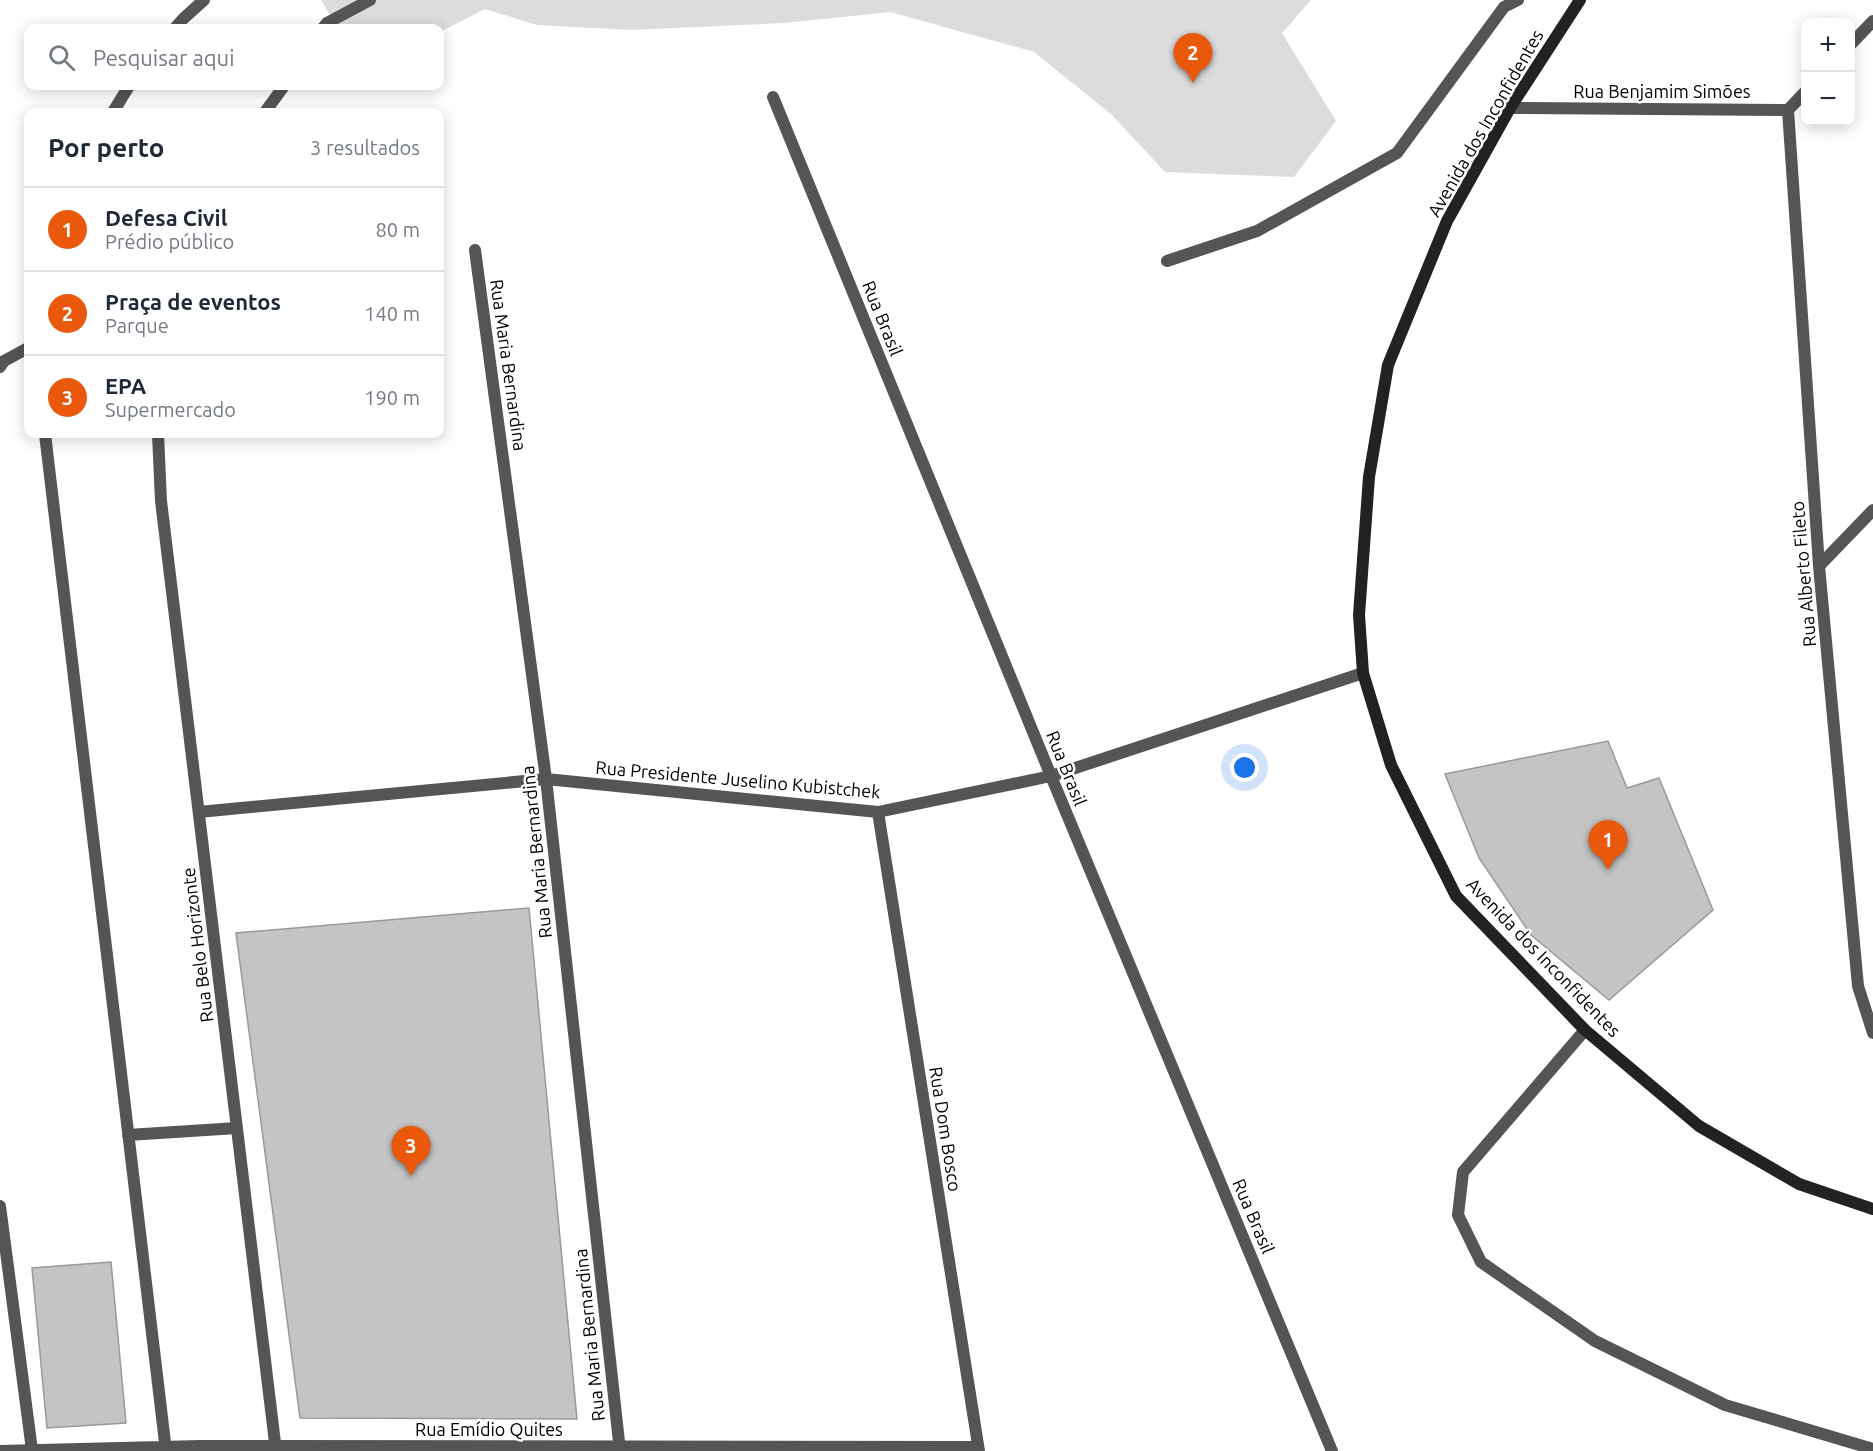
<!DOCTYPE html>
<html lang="pt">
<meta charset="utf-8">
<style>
body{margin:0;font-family:Ubuntu,sans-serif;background:#f6f6f7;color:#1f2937}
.controls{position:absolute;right:18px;top:18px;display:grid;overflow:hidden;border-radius:12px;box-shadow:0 3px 15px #0003}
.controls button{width:54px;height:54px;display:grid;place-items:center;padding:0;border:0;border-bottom:2px solid #e0e1e3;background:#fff;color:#1f2937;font:30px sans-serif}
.you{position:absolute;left:1245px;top:768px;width:21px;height:21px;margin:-15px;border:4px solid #fff;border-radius:50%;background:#1a73e8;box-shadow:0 0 0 9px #1a73e833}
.badge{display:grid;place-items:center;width:39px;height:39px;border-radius:50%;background:#ea580c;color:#fff;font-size:20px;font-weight:700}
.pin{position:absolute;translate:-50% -50px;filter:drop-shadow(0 2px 3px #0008)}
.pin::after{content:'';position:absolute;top:32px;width:21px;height:18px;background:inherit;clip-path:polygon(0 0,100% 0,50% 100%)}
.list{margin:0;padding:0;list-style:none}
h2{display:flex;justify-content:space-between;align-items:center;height:78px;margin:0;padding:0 24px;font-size:26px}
h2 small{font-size:20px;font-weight:400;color:#747a83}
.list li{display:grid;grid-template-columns:39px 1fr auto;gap:18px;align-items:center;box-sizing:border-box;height:84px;padding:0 24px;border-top:2px solid #e0e1e3}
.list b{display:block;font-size:22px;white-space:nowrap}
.list p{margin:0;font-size:20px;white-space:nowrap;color:#747a83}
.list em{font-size:20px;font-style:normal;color:#747a83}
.icon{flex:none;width:33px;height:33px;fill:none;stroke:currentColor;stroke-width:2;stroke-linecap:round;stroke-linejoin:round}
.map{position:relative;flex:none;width:1873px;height:1451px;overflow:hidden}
.search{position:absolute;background:#fff;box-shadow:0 3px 15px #0003;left:24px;top:24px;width:420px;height:66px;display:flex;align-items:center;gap:15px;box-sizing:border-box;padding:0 21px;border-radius:12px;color:#747a83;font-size:22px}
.panel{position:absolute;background:#fff;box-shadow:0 3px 15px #0003;left:24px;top:108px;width:420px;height:330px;border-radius:12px}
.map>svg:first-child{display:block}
</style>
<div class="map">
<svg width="1873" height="1451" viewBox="0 0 1873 1451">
<rect width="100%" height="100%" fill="#fff"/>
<path fill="#dcdcdc" d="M321,0H1311L1282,33L1336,121L1294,177L1165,172L1112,115L1034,52L890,12L785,23L631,30L537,25L485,9L440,32V28H338Z"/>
<path fill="#c4c4c4" stroke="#999" stroke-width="1.5" d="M1608,741L1627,788L1659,778L1713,910L1609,1000L1531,935L1479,858L1445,774Z
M529,908L577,1419L300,1418L236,933Z
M111,1262L126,1423L47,1428L32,1268Z"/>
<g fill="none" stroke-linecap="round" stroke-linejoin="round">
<path stroke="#555" stroke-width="12" d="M327,23L370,0"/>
<path stroke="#555" stroke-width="12" d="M1850,45L1873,21
M773,97L1051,776L1332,1451
M1510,108L1788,110L1806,91
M1788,110L1819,566L1858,986L1873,1033
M475,250L546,779L620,1451
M1167,261L1257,231L1397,153L1504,7L1518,0
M0,367L4,361L28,348
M1819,566L1873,510
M199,812L546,779L878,812L1051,776L1363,673
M878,812L979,1451
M1585,1030L1463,1172L1458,1215L1481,1262L1595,1341L1725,1405L1873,1449
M0,1206L32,1450
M276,1446L978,1447"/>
<path stroke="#555" stroke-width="12" d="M175,28L184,18L204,0
M323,28L327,23
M113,112L129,86
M265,112L284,86
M45,434L166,1451
M158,434L161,501L276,1451
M128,1135L237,1128
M0,1451L200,1446H276"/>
<path stroke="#222" stroke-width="12" d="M1580,0L1510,108L1447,221L1388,365L1369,477L1359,615L1363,673L1391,765L1456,896L1585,1030L1699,1126L1799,1184L1873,1209"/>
</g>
<g text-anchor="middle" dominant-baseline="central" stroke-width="5" stroke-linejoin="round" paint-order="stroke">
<g font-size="18" fill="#000" stroke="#fff">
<text x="1662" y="91">Rua Benjamim Simões</text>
<text transform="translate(1485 123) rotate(-60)">Avenida dos Inconfidentes</text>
<text transform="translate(883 318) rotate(68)">Rua Brasil</text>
<text transform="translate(509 365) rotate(82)">Rua Maria Bernardina</text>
<text transform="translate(1803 574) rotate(-95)">Rua Alberto Fileto</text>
<text transform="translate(1067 768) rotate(68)">Rua Brasil</text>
<text transform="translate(738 779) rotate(5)">Rua Presidente Juselino Kubistchek</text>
<text transform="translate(536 852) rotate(-96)">Rua Maria Bernardina</text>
<text transform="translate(197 945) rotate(-97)">Rua Belo Horizonte</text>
<text transform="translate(1544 957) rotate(46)">Avenida dos Inconfidentes</text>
<text transform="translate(946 1129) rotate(81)">Rua Dom Bosco</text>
<text transform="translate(1254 1216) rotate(67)">Rua Brasil</text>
<text transform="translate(589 1335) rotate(-96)">Rua Maria Bernardina</text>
<text x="489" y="1429">Rua Emídio Quites</text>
</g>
</g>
</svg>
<div class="controls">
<button>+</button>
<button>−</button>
</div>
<div class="you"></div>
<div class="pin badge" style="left:1608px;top:870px">1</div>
<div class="pin badge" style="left:1193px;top:83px">2</div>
<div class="pin badge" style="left:411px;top:1176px">3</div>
<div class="search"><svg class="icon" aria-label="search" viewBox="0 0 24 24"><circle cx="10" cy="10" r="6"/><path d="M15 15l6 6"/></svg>Pesquisar aqui</div>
<section class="panel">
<h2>Por perto<small>3 resultados</small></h2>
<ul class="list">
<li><span class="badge">1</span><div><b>Defesa Civil</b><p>Prédio público</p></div><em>80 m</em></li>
<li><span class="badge">2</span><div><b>Praça de eventos</b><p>Parque</p></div><em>140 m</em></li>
<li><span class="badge">3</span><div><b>EPA</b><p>Supermercado</p></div><em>190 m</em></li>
</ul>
</section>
</div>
